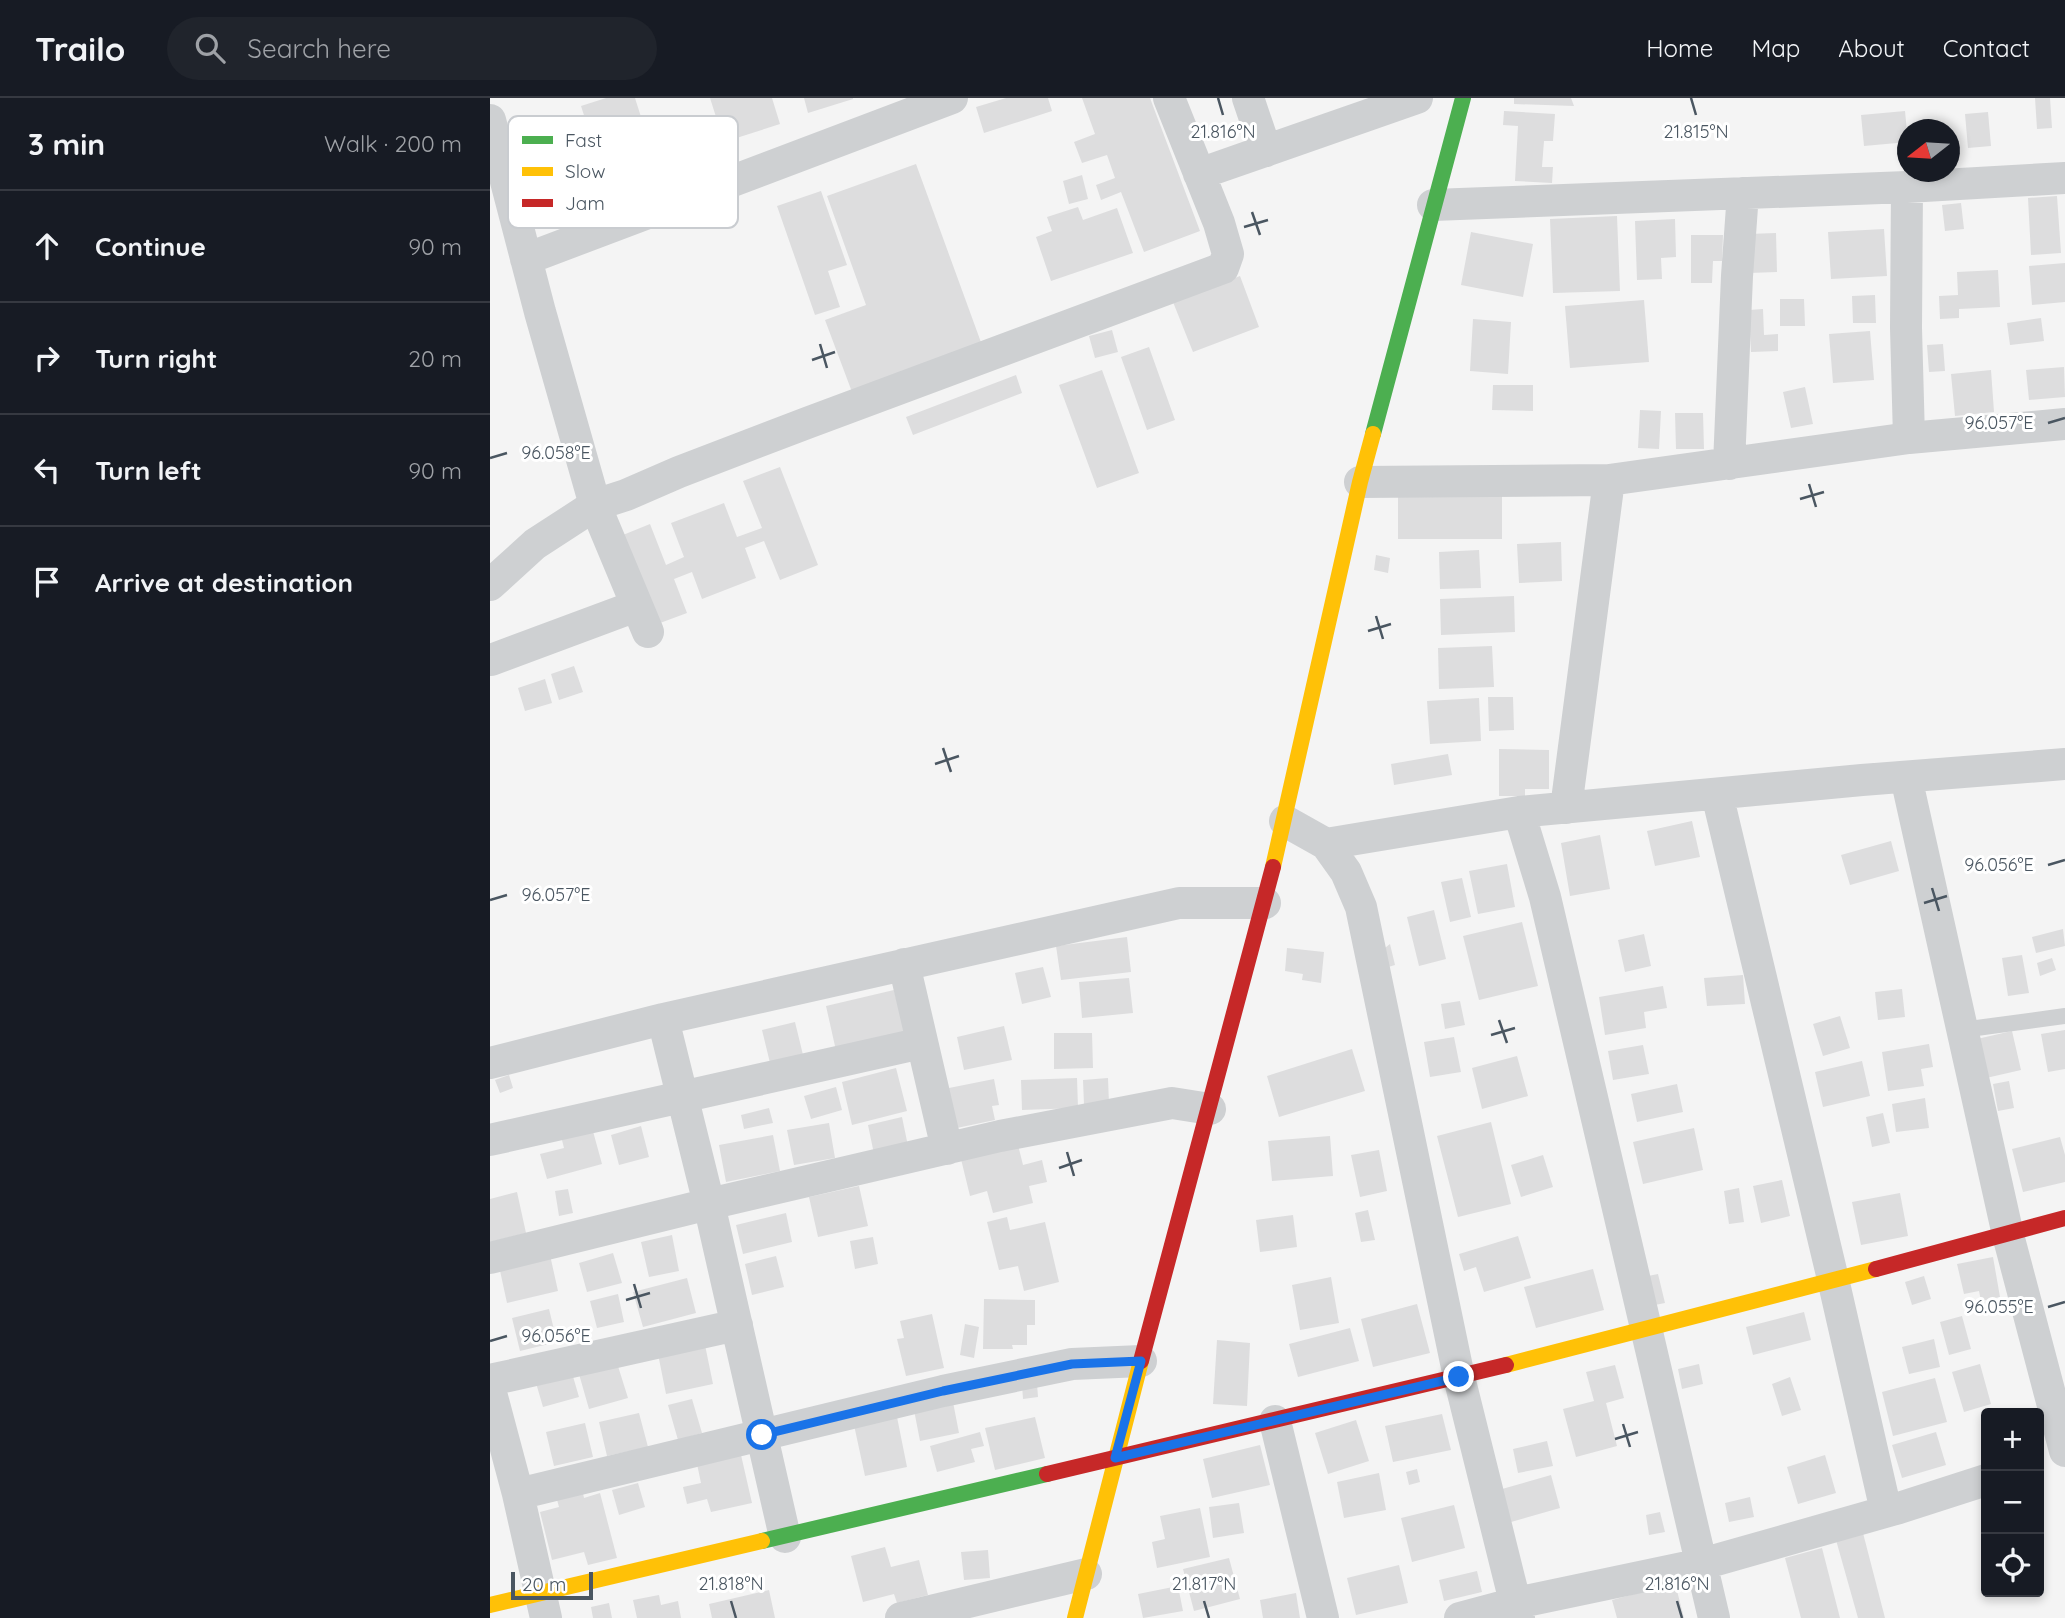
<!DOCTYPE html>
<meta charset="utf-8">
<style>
body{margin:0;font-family:Quicksand,sans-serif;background:#20242c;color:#f1f3f6}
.controls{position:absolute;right:21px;bottom:21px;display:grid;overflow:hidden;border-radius:7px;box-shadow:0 4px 10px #0003}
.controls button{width:63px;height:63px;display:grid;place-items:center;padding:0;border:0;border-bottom:2px solid #363941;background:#171b24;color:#f1f3f6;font:35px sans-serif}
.compass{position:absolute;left:1407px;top:21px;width:63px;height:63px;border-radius:50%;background:#171b24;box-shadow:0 4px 10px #0003;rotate:253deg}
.scale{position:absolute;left:21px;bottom:18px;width:82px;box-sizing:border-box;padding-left:7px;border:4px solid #4a5661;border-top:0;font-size:19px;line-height:24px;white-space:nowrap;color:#4a5661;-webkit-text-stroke:5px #fff;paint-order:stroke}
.stop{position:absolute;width:21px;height:21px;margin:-16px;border:5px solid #1a73e8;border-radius:50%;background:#fff}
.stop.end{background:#1a73e8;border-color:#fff;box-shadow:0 2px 7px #0008}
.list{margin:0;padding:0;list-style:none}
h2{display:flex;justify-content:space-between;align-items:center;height:91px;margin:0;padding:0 28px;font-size:30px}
h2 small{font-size:23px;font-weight:400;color:#9ea1a6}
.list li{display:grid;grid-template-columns:46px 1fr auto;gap:21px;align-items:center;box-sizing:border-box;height:112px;padding:0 28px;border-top:2px solid #363941}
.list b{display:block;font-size:26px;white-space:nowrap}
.list em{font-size:23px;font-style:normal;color:#9ea1a6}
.icon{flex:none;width:38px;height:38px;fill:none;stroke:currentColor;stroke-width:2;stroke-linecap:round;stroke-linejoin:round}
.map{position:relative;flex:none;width:1575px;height:1520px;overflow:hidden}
header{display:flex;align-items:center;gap:42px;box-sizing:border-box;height:98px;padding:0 35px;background:#171b24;border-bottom:2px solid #363941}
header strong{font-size:33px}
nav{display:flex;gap:38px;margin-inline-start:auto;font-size:24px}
.search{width:490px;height:63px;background:#20242c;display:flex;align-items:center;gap:18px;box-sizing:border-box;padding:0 24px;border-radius:38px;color:#9ea1a6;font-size:26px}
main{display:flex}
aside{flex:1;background:#171b24}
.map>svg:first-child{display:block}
</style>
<header>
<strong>Trailo</strong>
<div class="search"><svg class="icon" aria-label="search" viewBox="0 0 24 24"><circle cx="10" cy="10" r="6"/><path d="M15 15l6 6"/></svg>Search here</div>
<nav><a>Home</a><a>Map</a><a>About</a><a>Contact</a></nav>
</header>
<main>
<aside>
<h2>3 min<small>Walk · 200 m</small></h2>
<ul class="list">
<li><svg class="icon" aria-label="ahead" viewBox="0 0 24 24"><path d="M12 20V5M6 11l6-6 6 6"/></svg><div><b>Continue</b></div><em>90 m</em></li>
<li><svg class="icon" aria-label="right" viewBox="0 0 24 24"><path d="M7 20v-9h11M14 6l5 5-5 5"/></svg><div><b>Turn right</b></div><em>20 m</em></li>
<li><svg class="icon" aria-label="left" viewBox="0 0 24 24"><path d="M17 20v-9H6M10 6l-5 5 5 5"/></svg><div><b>Turn left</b></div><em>90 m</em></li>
<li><svg class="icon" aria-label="arrive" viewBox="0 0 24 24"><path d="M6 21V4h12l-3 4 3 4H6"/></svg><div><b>Arrive at destination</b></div></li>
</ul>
</aside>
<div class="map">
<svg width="1575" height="1520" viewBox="0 0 1575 1520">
<rect width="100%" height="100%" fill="#f4f4f4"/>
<path fill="#ddddde" d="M116,0H145L151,19L100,36L91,8Z
M220,0H282L290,26L234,44Z
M314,0H363V1L318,15Z
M516,0H558L562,13L494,35L486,9Z
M592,0H660L710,133L654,154L631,94L611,102L606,87L625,80L617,57L592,65L584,44L605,36Z
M1024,0H1081L1084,8L1024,6Z
M1545,0H1560L1562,30L1547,31Z
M1014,13L1065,16L1063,43H1054L1052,69H1063L1062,85L1025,83L1028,28L1013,27Z
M1415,13L1418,44L1374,48L1371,17Z
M1498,14L1501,48L1478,50L1475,16Z
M426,66L492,247L362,294L335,222L376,207L337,98Z
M592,77L598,101L579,106L573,83Z
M331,93L357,167L338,173L350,209L325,217L287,108Z
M1567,98L1571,155L1541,157L1538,100Z
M1471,105L1474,131L1455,133L1452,107Z
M588,109L593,122L627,110L643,155L561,183L546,139L562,133L557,119Z
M1127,118L1130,193L1063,195L1060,121Z
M1185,121L1186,159L1171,160L1172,181L1147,182L1145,123Z
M1394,131L1397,178L1341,181L1338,134Z
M981,134L1043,146L1033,199L971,187Z
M1286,135L1287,174L1259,175L1258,136Z
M1201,137H1233L1232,163H1223L1222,185H1201Z
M1575,165V204L1542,207L1539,168Z
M1508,172L1510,209L1469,211V220L1450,221L1449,198L1468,197L1467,174Z
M750,178L769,229L703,254L683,204Z
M1385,197L1386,225H1363L1362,198Z
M1290,201H1314L1315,228H1290Z
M1154,202L1159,264L1080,270L1075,208Z
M1273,211L1274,237L1288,236V253L1261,254L1259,212Z
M1551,220L1554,243L1520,247L1517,225Z
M983,221L1021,224L1018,276L980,273Z
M622,232L628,254L605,260L599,238Z
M1380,233L1384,282L1343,285L1339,236Z
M1453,246L1455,273L1439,274L1437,247Z
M659,249L685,322L657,332L631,259Z
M1574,269L1575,299L1539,302L1536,272Z
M612,272L649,375L607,390L569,287Z
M1501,272L1504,314L1465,318L1461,276Z
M526,277L532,295L423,337L416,319Z
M1003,287H1043V313L1002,312Z
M1315,289L1323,326L1301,330L1293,294Z
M1150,312L1171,313L1169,351L1148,350Z
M1185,315H1213L1214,351H1186Z
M290,369L328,467L290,482L274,443L255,450L266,480L212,501L202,474L184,481L197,515L162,528L128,439L160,426L176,467L194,459L181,425L234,405L247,439L272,430L253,383Z
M1012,396V441H908V397Z
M1071,444L1072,483L1029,485L1027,446Z
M989,452L991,490L950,491L949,454Z
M886,457L900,460L898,475L884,472Z
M1024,498L1025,534L951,537L950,501Z
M1002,548L1004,589L949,591L948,550Z
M84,568L93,594L69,602L61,576Z
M55,581L62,605L35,613L28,590Z
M998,599H1023L1024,632L999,633Z
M989,600L991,643L940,646L937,603Z
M1009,651L1059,652V691H1035V698H1009Z
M958,656L962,677L904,687L901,666Z
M1202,723L1210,759L1165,768L1157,733Z
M1110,737L1120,791L1080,798L1071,745Z
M1401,743L1409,773L1360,787L1351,757Z
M1017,766L1025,809L988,816L979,773Z
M972,780L981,819L960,824L951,784Z
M944,812L956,861L929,868L917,819Z
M1032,824L1048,888L989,902L973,838Z
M1573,831L1575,848L1546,855L1542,839Z
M1154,836L1161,868L1135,874L1128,842Z
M637,839L641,874L571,882L566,848Z
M900,846L905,867L895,870L891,853Z
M797,850L834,854L831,885L812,882L813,876L795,873Z
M1532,857L1539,895L1518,898L1512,860Z
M1562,860L1566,872L1550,878L1547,865Z
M553,869L561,899L532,906L525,875Z
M1253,877L1255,906L1217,908L1214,880Z
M639,880L643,915L592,920L589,884Z
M1173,888L1177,910L1154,914L1156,930L1115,937L1109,899Z
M1412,891L1415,919L1388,922L1385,894Z
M404,892L416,940L347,957L336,908Z
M970,903L975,927L955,931L951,906Z
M1350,918L1360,950L1333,958L1323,926Z
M305,924L314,961L281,969L272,932Z
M514,928L522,962L474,972L467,939Z
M1575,932V971L1558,974L1551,936Z
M1522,933L1531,972L1496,980L1487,941Z
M564,935H602L603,970L564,971Z
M964,939L971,974L940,979L934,944Z
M1439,946L1443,969L1431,971L1434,988L1398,993L1392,954Z
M1153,947L1159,976L1123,982L1118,953Z
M862,951L875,993L789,1019L777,978Z
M1027,958L1038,998L992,1011L982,970Z
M1372,963L1380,998L1333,1009L1325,974Z
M406,970L417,1013L362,1027L352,984Z
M19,977L23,990L10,995L5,982Z
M587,980L588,1010L532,1012L531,982Z
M618,980L619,1006L594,1007L593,982Z
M504,981L509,1007L502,1008L505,1022L462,1031L454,991Z
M1519,983L1524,1010L1508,1013L1503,986Z
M1187,986L1193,1014L1147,1024L1141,996Z
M346,989L352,1012L321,1021L314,998Z
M1435,1000L1439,1030L1406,1034L1402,1006Z
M279,1010L283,1025L254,1031L251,1017Z
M1393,1015L1400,1045L1382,1049L1376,1019Z
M412,1019L418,1048L384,1056L378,1027Z
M1001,1024L1021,1106L968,1119L947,1038Z
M339,1025L345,1060L304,1067L297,1032Z
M101,1026L112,1066L57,1081L50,1056L74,1050L70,1034Z
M151,1028L159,1059L129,1067L121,1037Z
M1204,1030L1213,1072L1153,1086L1143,1044Z
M283,1037L290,1073L236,1084L229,1047Z
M840,1038L843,1078L782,1083L778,1043Z
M1570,1039L1575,1057V1084L1533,1094L1522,1051Z
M527,1043L533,1067L552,1062L557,1084L539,1088L543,1105L503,1115L497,1093L480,1098L470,1057Z
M889,1052L897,1093L870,1099L861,1057Z
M1053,1057L1063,1089L1031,1099L1021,1067Z
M1292,1082L1300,1118L1271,1125L1263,1088Z
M369,1088L378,1128L328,1139L319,1099Z
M1249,1090L1254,1124L1239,1126L1234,1093Z
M78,1091L83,1115L69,1118L65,1093Z
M27,1094L36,1135L0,1144V1101Z
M1410,1095L1418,1138L1371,1147L1362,1104Z
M878,1112L885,1142L871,1144L865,1115Z
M296,1115L302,1144L253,1156L246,1127Z
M803,1117L807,1149L770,1154L766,1122Z
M517,1119L520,1132L555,1124L569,1184L534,1193L528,1168L509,1172L497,1124Z
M182,1137L189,1173L159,1179L151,1144Z
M1028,1138L1041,1180L994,1194L986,1169L974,1173L969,1156Z
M383,1139L388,1166L365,1171L360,1143Z
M123,1155L132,1185L97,1194L89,1165Z
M60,1157L68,1193L17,1205L9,1168Z
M286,1158L294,1189L262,1197L255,1166Z
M1503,1159L1510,1199L1491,1203L1489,1193L1474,1196L1467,1166Z
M1103,1171L1114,1212L1046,1230L1034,1189Z
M1168,1176L1175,1205L1160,1208L1153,1179Z
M1434,1178L1441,1201L1422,1207L1415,1184Z
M841,1179L849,1225L810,1232L802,1187Z
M197,1180L206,1215L153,1229L143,1194Z
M128,1196L134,1224L107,1230L100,1203Z
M494,1201L545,1202V1227H537V1247H522L523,1251H493Z
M927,1206L940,1255L883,1269L871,1221Z
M59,1211L67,1244L30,1253L22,1220Z
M1314,1214L1321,1242L1263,1257L1256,1229Z
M442,1216L454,1270L416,1278L407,1241L414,1240L410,1223Z
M1472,1218L1481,1251L1459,1257L1450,1224Z
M475,1226L489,1229L484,1260L470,1257Z
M860,1230L869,1263L808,1279L799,1246Z
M1444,1241L1450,1269L1419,1276L1412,1249Z
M727,1242L760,1245L757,1308L723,1306Z
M215,1247L223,1286L176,1296L168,1256Z
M127,1265L138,1300L99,1311L89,1276Z
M1209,1266L1213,1286L1192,1291L1188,1271Z
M1490,1266L1501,1306L1474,1314L1462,1274Z
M1125,1267L1134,1300L1116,1305L1127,1348L1086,1359L1073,1311L1104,1303L1096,1274Z
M82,1275L89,1299L53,1309L46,1285Z
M1300,1279L1311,1312L1292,1318L1282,1286Z
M1445,1280L1457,1324L1403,1338L1392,1294Z
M547,1286L548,1299L533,1301L532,1287Z
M202,1301L212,1335L188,1342L178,1307Z
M463,1304L469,1335L430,1343L424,1312Z
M149,1315L158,1349L117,1358L109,1324Z
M952,1316L961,1352L903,1364L895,1328Z
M407,1319L417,1369L375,1378L364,1327Z
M545,1319L555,1360L505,1372L495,1330Z
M866,1322L879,1363L838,1376L825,1335Z
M95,1325L103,1359L64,1368L56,1334Z
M490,1334L494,1348L481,1351L485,1364L447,1374L440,1348Z
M1446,1334L1456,1367L1412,1380L1402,1347Z
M1057,1343L1063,1368L1028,1375L1023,1351Z
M770,1347L780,1387L722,1400L713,1361Z
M251,1357L262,1405L221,1414L217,1401L197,1406L193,1389L211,1385L207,1366Z
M1335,1357L1346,1395L1308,1406L1297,1369Z
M927,1371L930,1384L919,1387L916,1374Z
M889,1375L896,1412L854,1420L847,1384Z
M1061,1377L1070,1410L1021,1424L1012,1391Z
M148,1385L155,1409L129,1417L122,1392Z
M92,1391L94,1400L110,1395L127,1460L98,1467L94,1454L62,1462L50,1414L69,1409L66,1398Z
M1260,1399L1264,1419L1239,1424L1235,1405Z
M749,1405L754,1435L723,1440L719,1409Z
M964,1407L975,1450L922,1464L911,1420Z
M710,1410L720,1459L667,1470L662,1444L675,1441L670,1418Z
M1170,1414L1175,1434L1159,1437L1156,1417Z
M1373,1435L1395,1520H1368L1346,1442Z
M395,1449L401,1469L429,1462L438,1497L407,1505L404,1496L373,1504L361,1458Z
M1332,1450L1350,1520H1311L1295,1460Z
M498,1452L500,1480L474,1482L471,1454Z
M739,1460L750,1501L704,1513L693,1471Z
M909,1467L918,1505L866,1517L857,1480Z
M987,1473L992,1494L954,1503L949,1482Z
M1185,1485L1194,1520H1127L1122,1502Z
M688,1488L693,1513L653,1520L648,1496Z
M279,1492L285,1520H222L219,1506Z
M806,1495L810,1520H773L770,1502Z
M169,1497L171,1507L188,1503L191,1520H147L143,1502Z
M119,1505L122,1520H103L101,1509Z"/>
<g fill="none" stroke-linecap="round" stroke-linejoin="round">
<path stroke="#ced0d2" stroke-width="16" d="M1472,932L1575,918"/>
<path stroke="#ced0d2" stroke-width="32" d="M758,0L776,53
M0,22L50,214L105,407L158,534
M709,76L927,0
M1417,89L1416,230L1419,340
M943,107L1417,89L1575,80
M36,161L462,0
M1239,366L1247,178L1253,95
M870,384L1119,382L1419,340L1575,326
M0,487L45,446L105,407L136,397L189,374L317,325L733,170L738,156L729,125L679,0
M1,562L146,508
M1416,679L1518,1137L1575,1353
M1227,696L1343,1181L1396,1413
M1076,710L1119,382
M1029,714L1055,799L1224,1520
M795,723L836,746L856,774L871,809L969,1279L1029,1520
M836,746L1029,714L1372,682L1575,666
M414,866L457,1051
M173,921L219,1106L295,1439
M0,965L173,921L689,805H775
M0,1042L432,945
M0,1160L219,1106L510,1038L682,1005L720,1011
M0,1282L247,1227
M0,1291L28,1396L56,1520
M785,1323L833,1520
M28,1396L453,1293L582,1266L651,1263
M411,1520L596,1476
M970,1520L1026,1505L1212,1466L1409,1410L1496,1382"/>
<path stroke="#4caf50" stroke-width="16" d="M883,336L973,0
M272,1443L557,1376"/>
<path stroke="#ffc107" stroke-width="16" d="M783,769L870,384L883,336
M1016,1267L1386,1171
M0,1507L272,1443
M585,1520L651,1263"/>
<path stroke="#c62828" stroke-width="16" d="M1386,1171L1575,1120
M651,1263L783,769
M557,1376L1016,1267"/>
</g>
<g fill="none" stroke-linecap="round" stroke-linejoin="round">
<path stroke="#1a73e8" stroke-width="9" d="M272,1337L453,1293L582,1266L651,1263L625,1360L969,1279"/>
</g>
<path fill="none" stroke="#4a5661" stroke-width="2.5" d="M728,0L733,17M1201,0L1206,17M762,114L770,137M754,129L778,122M330,246L337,270M322,262L345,254M1558,325L1575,320M0,360L17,355M1319,386L1326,409M1310,401L1334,394M886,518L893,541M878,533L901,526M453,650L461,674M445,666L469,658M1558,767L1575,762M1442,790L1449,813M0,802L17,797M1434,805L1457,798M1009,922L1017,945M1001,937L1025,930M577,1054L584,1078M569,1070L592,1062M144,1186L151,1210M136,1202L160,1195M1558,1209L1575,1204M0,1243L17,1238M1133,1326L1140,1349M1125,1341L1148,1334M241,1503L246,1520M714,1503L719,1520M1187,1503L1192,1520"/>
<rect x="18" y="18" width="230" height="112" rx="10" fill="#fff" stroke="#c9ccd0" stroke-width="2"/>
<rect x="32" y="38" width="31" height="8" fill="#4caf50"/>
<rect x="32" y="69" width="31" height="9" fill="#ffc107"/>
<rect x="32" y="101" width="31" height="8" fill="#c62828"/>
<g font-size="19" fill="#4a5661">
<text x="75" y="49">Fast</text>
<text x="75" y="80">Slow</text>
<text x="75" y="112">Jam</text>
</g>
<g font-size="18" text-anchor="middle" fill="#4a5661" stroke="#fff" stroke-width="6" stroke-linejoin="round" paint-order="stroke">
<text x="733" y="40">21.816°N</text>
<text x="1206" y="40">21.815°N</text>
<text x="1509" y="331">96.057°E</text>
<text x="66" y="361">96.058°E</text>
<text x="1509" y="773">96.056°E</text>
<text x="66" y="803">96.057°E</text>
<text x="1509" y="1215">96.055°E</text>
<text x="66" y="1244">96.056°E</text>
<text x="241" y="1492">21.818°N</text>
<text x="714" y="1492">21.817°N</text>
<text x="1187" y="1492">21.816°N</text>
</g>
</svg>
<div class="controls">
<button>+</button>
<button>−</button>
<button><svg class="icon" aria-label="locate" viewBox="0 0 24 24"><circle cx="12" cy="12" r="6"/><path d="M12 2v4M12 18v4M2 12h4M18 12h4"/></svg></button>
</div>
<svg class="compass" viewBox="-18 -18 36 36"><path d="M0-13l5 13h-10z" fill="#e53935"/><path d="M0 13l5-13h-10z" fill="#9ea1a6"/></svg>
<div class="scale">20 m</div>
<div class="stop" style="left:272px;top:1337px"></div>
<div class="stop end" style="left:969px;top:1279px"></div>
</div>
</main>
